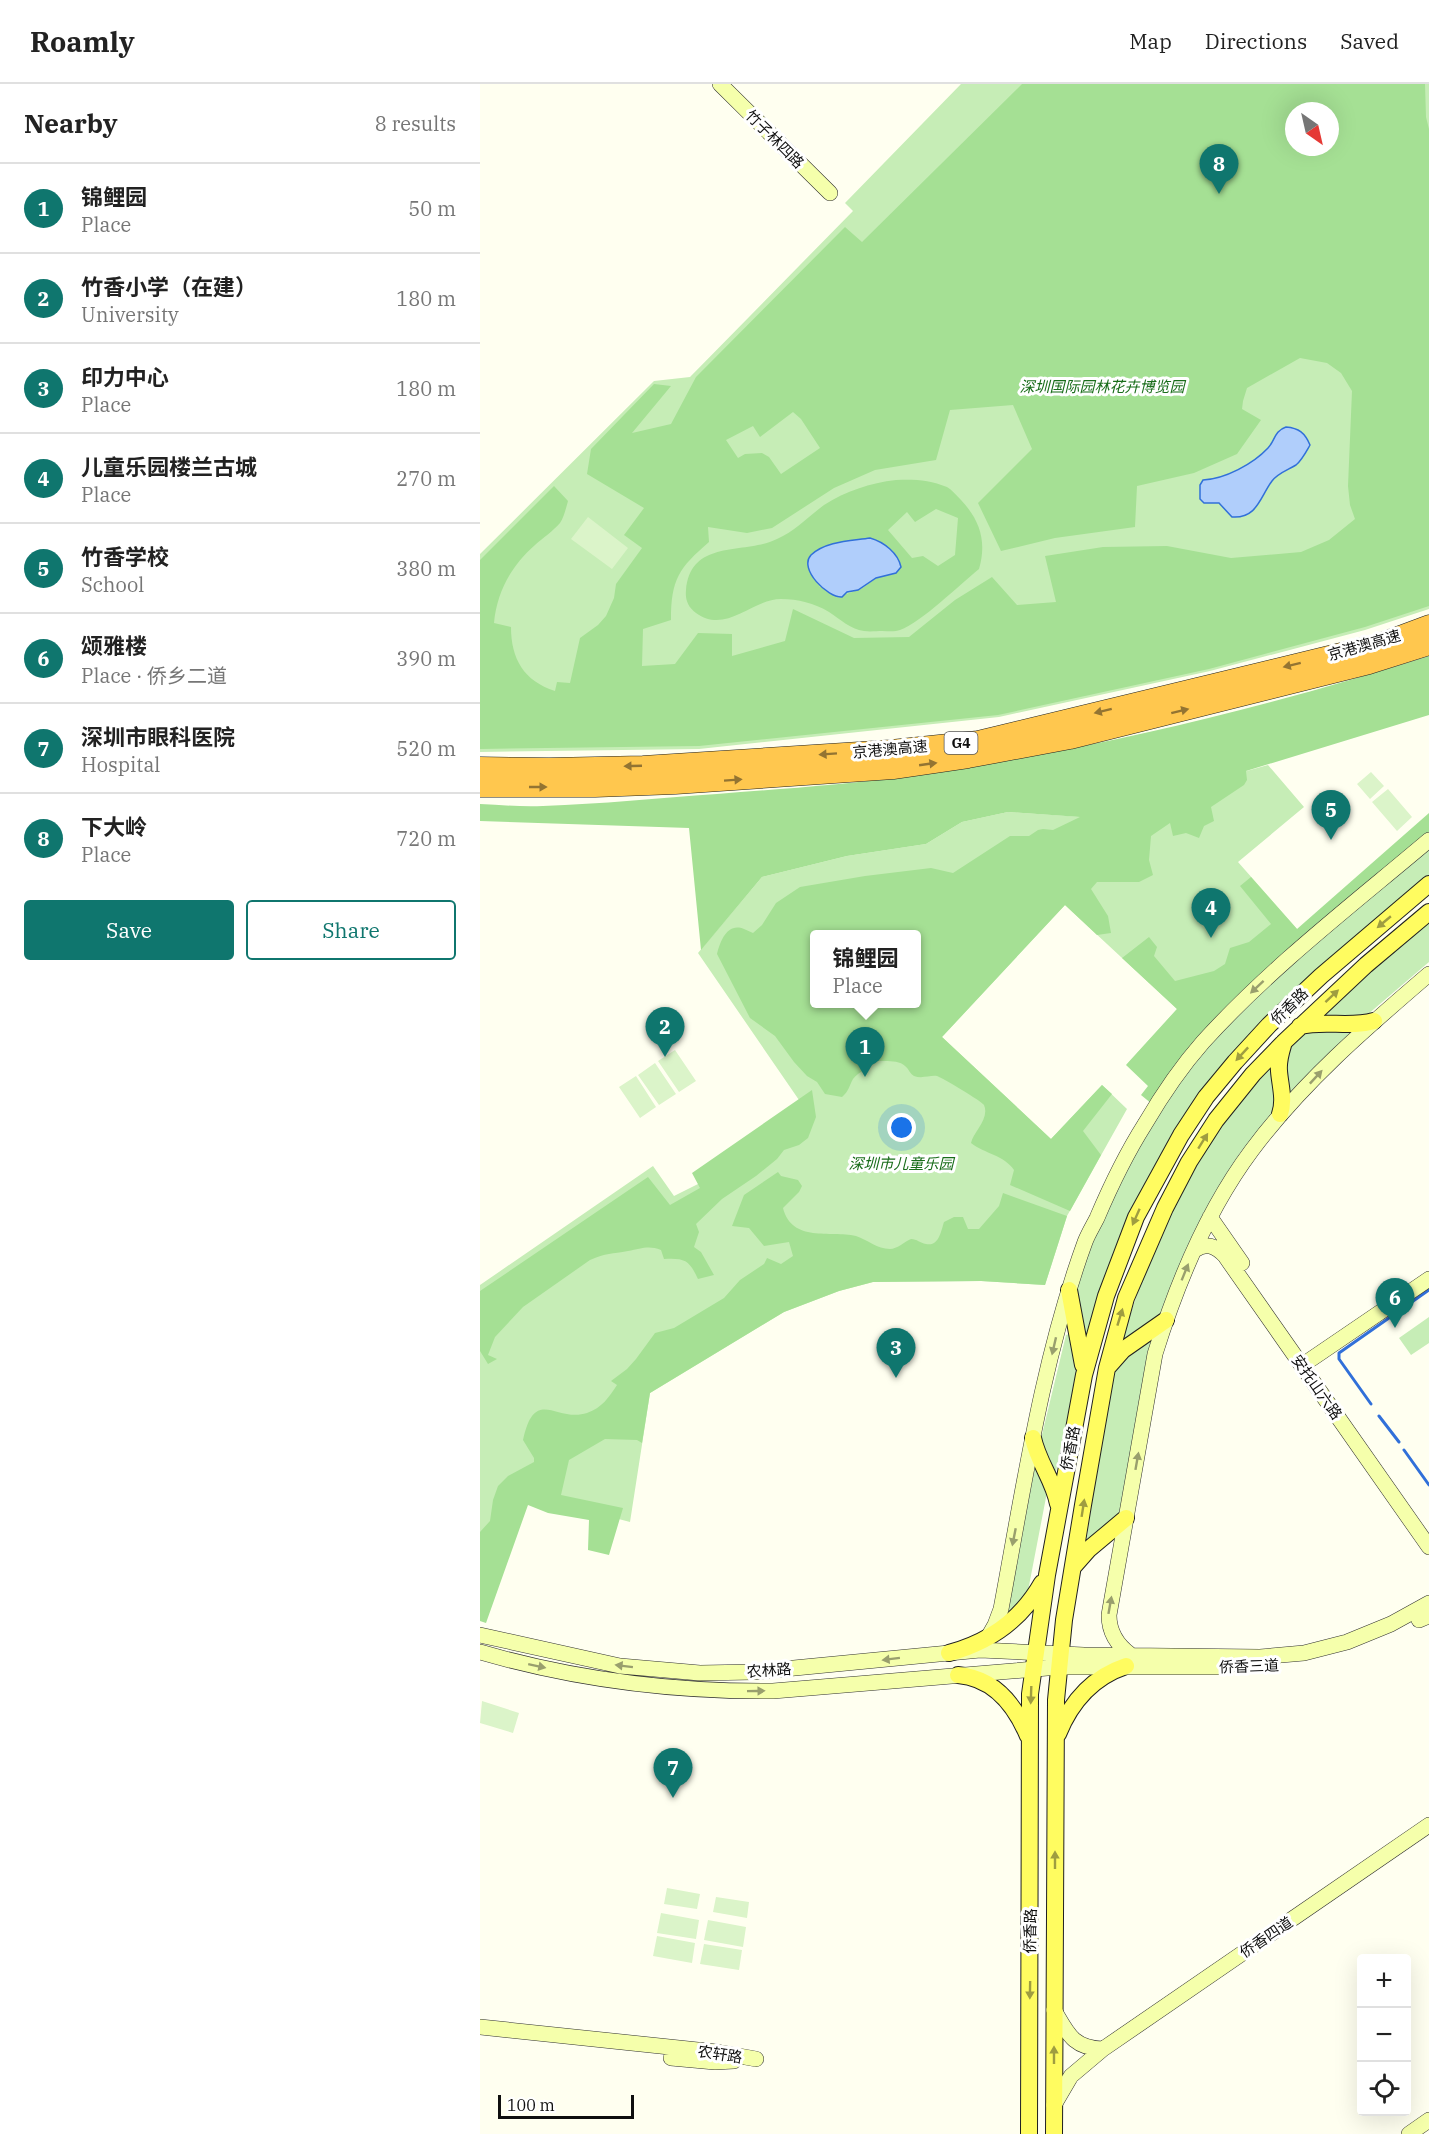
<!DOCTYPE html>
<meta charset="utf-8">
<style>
body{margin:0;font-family:"IBM Plex Serif","Noto Sans SC",serif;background:#f2f2f2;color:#222}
.controls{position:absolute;right:18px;bottom:18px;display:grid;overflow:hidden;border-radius:6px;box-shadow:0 6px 24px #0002}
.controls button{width:54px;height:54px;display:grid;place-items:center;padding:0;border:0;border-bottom:2px solid #e0e0e0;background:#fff;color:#222;font:30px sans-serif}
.compass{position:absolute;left:805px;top:18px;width:54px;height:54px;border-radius:50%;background:#fff;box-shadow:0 6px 24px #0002;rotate:146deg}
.scale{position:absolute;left:18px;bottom:15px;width:136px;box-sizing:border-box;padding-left:6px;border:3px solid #0f0f0f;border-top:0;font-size:16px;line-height:21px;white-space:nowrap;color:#0f0f0f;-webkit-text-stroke:4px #fff;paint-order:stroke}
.you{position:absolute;left:422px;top:1044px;width:21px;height:21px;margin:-15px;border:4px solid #fff;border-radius:50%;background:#1a73e8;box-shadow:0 0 0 9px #1a73e833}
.badge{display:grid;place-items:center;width:39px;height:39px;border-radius:50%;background:#0f766e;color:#fff;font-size:20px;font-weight:700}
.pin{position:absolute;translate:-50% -50px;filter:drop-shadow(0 2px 3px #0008)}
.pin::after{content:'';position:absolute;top:32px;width:21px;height:18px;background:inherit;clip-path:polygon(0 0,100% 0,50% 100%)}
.popup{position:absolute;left:330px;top:846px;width:111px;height:78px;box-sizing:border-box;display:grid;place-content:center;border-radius:6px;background:#fff;filter:drop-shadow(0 2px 4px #0005);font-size:20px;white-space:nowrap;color:#767676}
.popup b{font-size:22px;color:#222}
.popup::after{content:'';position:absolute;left:50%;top:100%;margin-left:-12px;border:12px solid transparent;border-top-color:#fff}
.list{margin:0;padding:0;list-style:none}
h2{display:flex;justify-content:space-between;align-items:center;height:78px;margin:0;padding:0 24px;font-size:26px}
h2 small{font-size:20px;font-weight:400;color:#767676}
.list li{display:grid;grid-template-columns:39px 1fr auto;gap:18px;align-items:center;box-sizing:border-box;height:90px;padding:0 24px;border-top:2px solid #e0e0e0}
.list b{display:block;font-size:22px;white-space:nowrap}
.list p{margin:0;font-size:20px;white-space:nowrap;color:#767676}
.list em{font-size:20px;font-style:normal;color:#767676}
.actions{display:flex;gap:12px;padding:18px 24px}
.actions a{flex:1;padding:14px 0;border:2px solid #0f766e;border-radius:6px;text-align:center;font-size:21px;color:#0f766e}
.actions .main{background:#0f766e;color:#fff}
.icon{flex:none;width:33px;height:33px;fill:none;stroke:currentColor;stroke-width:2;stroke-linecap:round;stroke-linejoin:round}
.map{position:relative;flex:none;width:949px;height:2050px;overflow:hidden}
header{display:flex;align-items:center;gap:36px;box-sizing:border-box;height:84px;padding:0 30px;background:#fff;border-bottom:2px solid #e0e0e0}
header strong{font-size:28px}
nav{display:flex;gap:33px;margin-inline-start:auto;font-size:21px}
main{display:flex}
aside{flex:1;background:#fff}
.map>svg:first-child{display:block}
</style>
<header>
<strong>Roamly</strong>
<nav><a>Map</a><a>Directions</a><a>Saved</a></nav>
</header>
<main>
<aside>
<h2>Nearby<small>8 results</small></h2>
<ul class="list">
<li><span class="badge">1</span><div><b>锦鲤园</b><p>Place</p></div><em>50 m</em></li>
<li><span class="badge">2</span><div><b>竹香小学（在建）</b><p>University</p></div><em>180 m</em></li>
<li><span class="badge">3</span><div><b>印力中心</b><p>Place</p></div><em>180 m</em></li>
<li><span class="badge">4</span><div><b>儿童乐园楼兰古城</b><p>Place</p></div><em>270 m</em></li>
<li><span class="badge">5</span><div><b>竹香学校</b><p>School</p></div><em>380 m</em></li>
<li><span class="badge">6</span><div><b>颂雅楼</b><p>Place · 侨乡二道</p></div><em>390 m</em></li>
<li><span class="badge">7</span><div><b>深圳市眼科医院</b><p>Hospital</p></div><em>520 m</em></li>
<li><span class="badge">8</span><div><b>下大岭</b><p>Place</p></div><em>720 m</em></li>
</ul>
<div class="actions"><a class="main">Save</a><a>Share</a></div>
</aside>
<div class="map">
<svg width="949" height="2050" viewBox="0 0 949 2050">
<rect width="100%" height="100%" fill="#fffff0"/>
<path fill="#c6edb6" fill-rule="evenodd" d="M481,0H949V525L885,546L730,587L519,633L219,665L0,668V470L174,297L210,293L373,127L365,119ZM814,27H850V63H814Z
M788,681L824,723L758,778L817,845L646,981L697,925L585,821L462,953L571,1055L622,1001L647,1025L587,1132L565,1201L501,1197L393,1198L359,1207L304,1228L170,1309L150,1438L40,1409L0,1491V1201L173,1082L194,1112L230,1094L319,1016L218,869L282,793L367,772L446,760L482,738L528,728L602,733ZM334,850H436V920H334Z
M949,758V792L823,898L686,1062L654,1120L606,1259L592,1213L598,1190L647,1080L708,985L761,925Z
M949,836V878L880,937L834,934Z
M825,945L873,946L810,1012L804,996L809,961Z
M794,978L797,1024L760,1069L739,1102L678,1237L641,1260C663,1187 691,1116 734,1053C751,1026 773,1002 794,978Z
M949,1233V1259L931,1271L919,1254Z
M592,1249L600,1274L574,1397L559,1363L586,1251Z
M676,1249L641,1426L605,1466L619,1371L635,1283Z
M555,1383L568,1403L548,1507L523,1541Z"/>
<path fill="#a5e094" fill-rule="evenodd" d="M542,0H945L946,33L949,45V522L885,543L729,585L518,631L219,662L0,665V476L74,402L88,417C86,424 84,433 80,439C73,447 63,454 55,461C31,482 17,508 14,539L31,543C31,575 44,597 75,607L77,598L90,599L100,554L118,541L126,532L134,514L136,500L162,464L144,451L164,424L107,390L111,365L174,300L191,302L152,349L191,340L216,293L365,143L382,158ZM814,27H850V63H814ZM820,274L847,279L861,289L872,307L868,402L870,421L875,435L849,456L821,468L751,474L687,462L623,463L565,472L576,518L537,521L512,493L475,516L429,553L374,554L313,525L305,557L252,572V550L218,549L195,580L162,582L163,545L191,536C191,495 199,484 229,458L228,443L267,449L292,444L354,404L395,386L456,376L470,326L533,321L552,365L498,419L521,467L575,454L655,443L657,402L714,389L757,370L781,336L762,325L763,317L767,304ZM313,328L321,335L340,364L301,390L289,373L282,369L265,370L258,374L246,356L273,342L280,353Z
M416,396C434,395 450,396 467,403C472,406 476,411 481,416C500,436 507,458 499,485C479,501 442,538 420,546C415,548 408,547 402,547C397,547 390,548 384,547C370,545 360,535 349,528C334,519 318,515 301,515C272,515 246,551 216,529C208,523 205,516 206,506C211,454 265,471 297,455C315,447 328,433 344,421C366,407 390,399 416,396ZM456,425L478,434L475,471L458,482L443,472L432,474L408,446L427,428L435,438ZM402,492C392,495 387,503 378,506C371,509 366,509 359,514L339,502Z
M949,572V631L766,687L767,696L764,701L731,723L734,737L724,742L719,754L706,749L693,752L690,739L671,752L669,776L673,791L659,798H617L611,805L628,832L631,849L617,851L585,821L462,953L571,1055L622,1001L632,1010L603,1047L621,1071L590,1127L530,1101L534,1086C524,1071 505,1070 491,1059C493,1048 510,1035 504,1021C503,1018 461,993 457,992C450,991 442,995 434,992C430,990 429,985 425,982C419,976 406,977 398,977C391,983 378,988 373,995C369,1002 369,1007 362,1013L345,1010L337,998L327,992L314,978L295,952L270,934L237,870C240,858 247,838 264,845C267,846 270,848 273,849L282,841L296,819L320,803L385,792L451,784L473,789L530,752H549L558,746L563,745L573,746L600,733L528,728L482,738L446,760L367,772L282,793L221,866L209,744L0,737V720C21,721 42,723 63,722C121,720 179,714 237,710C300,705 363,701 425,692C603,668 778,626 949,572ZM334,850H436V920H334Z
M949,729V750L773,902L672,1020L661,1011L668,1002L646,981L697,925L642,874L669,853L677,863L674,872L695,897L734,887L745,880L750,864L769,858L791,840L760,802L771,793L817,845Z
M332,1006L336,1033L328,1054L319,1061L304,1066L297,1075L276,1092L242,1115L216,1140L219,1148L214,1163L221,1168L234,1191L218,1195C209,1176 205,1174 184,1175L181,1166C168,1161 161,1165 148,1167C132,1170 126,1169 110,1176L43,1223L15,1253L8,1271L17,1275L8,1280L0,1267V1207L168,1093L190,1121L220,1104L212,1089Z
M298,1088L301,1092L318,1096L322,1102L319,1108L303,1124C312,1159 350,1146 376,1152C388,1156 397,1165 410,1165C417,1165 424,1158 431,1155C437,1155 440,1159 446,1160C459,1163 461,1147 464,1138L474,1133H483L488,1145H499L519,1122L523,1109L587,1132L565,1201L501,1197L393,1198L359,1207L304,1228L170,1309L162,1359L157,1356L125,1355L89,1376L81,1411L143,1424L129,1471L108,1466L109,1436L68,1429L48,1421L6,1539L0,1537V1448L10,1437L13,1416L18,1402L28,1392L54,1378V1374L43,1356C55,1301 76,1339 107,1329C122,1324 129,1313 137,1301L131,1297L147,1285L156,1275L175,1249L194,1244L244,1214L260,1196L284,1180L287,1174L301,1180L313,1172L309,1158L284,1162L269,1144L252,1142L264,1111Z"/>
<path fill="#dbf4c9" d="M108,433L148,464L132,485L91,455Z
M891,688L904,702L890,715L877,700Z
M908,705L932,733L917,747L892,718Z
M195,966L216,997L199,1008L178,977Z
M175,979L196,1010L179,1021L158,991Z
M156,992L176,1023L160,1034L139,1003Z
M2,1617L39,1629L33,1649L0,1639Z
M187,1804L220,1810L217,1825L184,1820Z
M236,1813L269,1818L267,1834L233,1828Z
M181,1829L219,1836L216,1855L177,1849Z
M228,1836L266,1843L263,1863L224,1856Z
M177,1852L215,1859L212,1879L173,1872Z
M224,1860L262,1866L259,1886L220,1880Z"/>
<path fill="#b0cefb" stroke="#3170d9" stroke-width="1.5" d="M806,343C819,344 825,349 830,361C826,368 822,376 816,381C808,386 798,389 792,397C780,413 777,435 752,433L739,419H724L720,415V401L723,396C745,395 773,380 788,364C795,357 794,347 806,343Z
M390,454C404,458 418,469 421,483L416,489L396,494L378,506L367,508L362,513C348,514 318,485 331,471C346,457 371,457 390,454Z"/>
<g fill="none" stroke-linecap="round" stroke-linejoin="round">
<path stroke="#3170d9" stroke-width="3" d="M891,1320L859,1275V1269L949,1206
M899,1332L919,1358
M924,1366L949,1401"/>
<g stroke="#313131" stroke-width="16">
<path id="secondary" d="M240,0L350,109
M730,1133L762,1179
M715,1166C726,1158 736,1162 745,1172L949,1463
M830,1276L949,1195
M939,1536L949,1532
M0,1551L140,1582L220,1589L273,1588L500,1566L604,1571L780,1573L824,1569L867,1558L911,1540L949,1519
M507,1555L515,1541L521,1525C544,1402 562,1276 605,1158C608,1150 613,1142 617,1134C631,1101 646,1070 665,1040C682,1011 701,983 723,958C791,883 872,821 949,756
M0,1568C97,1596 192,1608 293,1607L579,1583H748
M651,1571C637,1561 629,1548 629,1531L675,1270C697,1199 727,1126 772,1066C822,999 886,944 949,890
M574,1926C588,1950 593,1964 623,1965
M0,1943L237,1968L276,1975
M191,1974L235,1978L254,1977
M574,2021L591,1992L623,1965L949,1741
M929,2050L949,2036"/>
</g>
<g stroke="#202020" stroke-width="18">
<path id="primary" d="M820,942C845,936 870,944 894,937
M800,1030C805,1016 800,1001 799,987C798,976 801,968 804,958
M589,1206L603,1281
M628,1283L643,1266L686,1236
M553,1354C558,1378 574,1397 578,1420
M594,1482L609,1465L646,1434
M469,1569C510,1558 541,1536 562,1499
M478,1591C514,1594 535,1621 548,1652
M578,1650C591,1618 613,1593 646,1582
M549,2050L550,1610L567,1491L604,1291L626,1212L656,1133L701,1051L726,1013L755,978L789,941L841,892L949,800
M574,2050L576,1616L584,1536L603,1421L627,1284L646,1214L685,1124L709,1078L736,1036L773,990L804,958L886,881L949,828"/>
</g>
<g stroke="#202020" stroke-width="21">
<path id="highway" d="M0,683L69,684L163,682L411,666L498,657L898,560L949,541
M0,703H115L195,700L413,685L488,674L590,655L889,580L949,561"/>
</g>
<use href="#secondary" stroke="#f5ffab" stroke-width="15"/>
<use href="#primary" stroke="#fffc60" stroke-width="16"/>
<use href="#highway" stroke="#ffc74e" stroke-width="20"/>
</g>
<defs><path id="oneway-solid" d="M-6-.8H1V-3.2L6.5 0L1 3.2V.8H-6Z" transform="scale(1.5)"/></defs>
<g fill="#937432">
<use href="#oneway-solid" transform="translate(812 581) rotate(166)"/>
<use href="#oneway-solid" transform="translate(623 627) rotate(166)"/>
<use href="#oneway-solid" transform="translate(700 627) rotate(-14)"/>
<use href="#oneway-solid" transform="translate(348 670) rotate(176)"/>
<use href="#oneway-solid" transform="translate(448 680) rotate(-8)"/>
<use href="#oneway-solid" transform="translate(153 682) rotate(178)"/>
<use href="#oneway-solid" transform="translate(253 696) rotate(-4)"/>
<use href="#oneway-solid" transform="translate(58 703)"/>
</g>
<g fill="#9f9d40">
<use href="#oneway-solid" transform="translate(904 838) rotate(140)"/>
<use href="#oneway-solid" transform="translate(852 912) rotate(-43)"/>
<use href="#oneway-solid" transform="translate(762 970) rotate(133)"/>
<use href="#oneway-solid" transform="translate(723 1057) rotate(-58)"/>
<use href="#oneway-solid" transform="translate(656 1133) rotate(114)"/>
<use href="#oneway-solid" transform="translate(640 1233) rotate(-73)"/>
<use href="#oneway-solid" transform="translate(603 1424) rotate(-81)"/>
<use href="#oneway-solid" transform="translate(551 1611) rotate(92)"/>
<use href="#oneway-solid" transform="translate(575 1776) rotate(-90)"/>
<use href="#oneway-solid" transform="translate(550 1906) rotate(91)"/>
<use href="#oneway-solid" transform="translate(574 1971) rotate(-90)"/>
</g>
<g fill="#999f6d">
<use href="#oneway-solid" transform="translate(777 903) rotate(137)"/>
<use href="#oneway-solid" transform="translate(836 993) rotate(-47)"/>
<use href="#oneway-solid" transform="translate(705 1188) rotate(-68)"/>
<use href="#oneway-solid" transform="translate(574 1262) rotate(103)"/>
<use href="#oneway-solid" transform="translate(657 1377) rotate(-80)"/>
<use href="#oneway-solid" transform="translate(534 1453) rotate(101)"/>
<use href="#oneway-solid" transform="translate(630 1521) rotate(-80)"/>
<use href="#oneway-solid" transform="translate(411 1575) rotate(173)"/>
<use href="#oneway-solid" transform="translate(57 1582) rotate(12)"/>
<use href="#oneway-solid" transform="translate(144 1582) rotate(-173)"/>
<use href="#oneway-solid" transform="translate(276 1607) rotate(-1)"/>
</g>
<g text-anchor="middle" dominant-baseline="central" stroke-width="6" stroke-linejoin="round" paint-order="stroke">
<rect fill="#fff" stroke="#575757" stroke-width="1.5" x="464.5" y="648" width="33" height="22" rx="4.5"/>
<g font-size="14" font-weight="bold" fill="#0f0f0f">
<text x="481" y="659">G4</text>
</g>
<g font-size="15" fill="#0f0f0f" stroke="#fff">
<text transform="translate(295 55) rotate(45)">竹子林四路</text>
<text transform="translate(884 561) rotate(-16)">京港澳高速</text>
<text transform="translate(410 665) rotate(-5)">京港澳高速</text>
<text transform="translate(809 922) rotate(-44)">侨香路</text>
<text transform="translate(837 1303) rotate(55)">安托山六路</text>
<text transform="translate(590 1364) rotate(-79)">侨香路</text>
<text transform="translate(769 1582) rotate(-2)">侨香三道</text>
<text transform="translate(289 1586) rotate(-4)">农林路</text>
<text transform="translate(550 1847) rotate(-89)">侨香路</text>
<text transform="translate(786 1853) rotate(-34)">侨香四道</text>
<text transform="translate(240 1970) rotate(9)">农轩路</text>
</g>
<g font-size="15" font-style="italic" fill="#196d1a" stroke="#fff">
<text x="622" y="302">深圳国际园林花卉博览园</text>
<text x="421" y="1079">深圳市儿童乐园</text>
</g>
</g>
</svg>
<div class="controls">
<button>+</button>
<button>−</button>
<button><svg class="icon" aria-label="locate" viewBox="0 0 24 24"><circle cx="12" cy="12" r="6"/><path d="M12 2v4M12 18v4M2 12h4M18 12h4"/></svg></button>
</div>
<svg class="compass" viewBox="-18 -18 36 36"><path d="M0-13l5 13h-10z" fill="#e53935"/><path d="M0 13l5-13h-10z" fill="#767676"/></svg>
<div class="scale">100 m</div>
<div class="you"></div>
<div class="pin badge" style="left:385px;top:993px">1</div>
<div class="popup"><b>锦鲤园</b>Place</div>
<div class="pin badge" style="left:185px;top:973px">2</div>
<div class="pin badge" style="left:416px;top:1294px">3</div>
<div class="pin badge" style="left:731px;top:854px">4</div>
<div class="pin badge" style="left:851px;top:756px">5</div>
<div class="pin badge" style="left:915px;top:1244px">6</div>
<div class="pin badge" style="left:193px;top:1714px">7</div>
<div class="pin badge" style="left:739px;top:110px">8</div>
</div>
</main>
